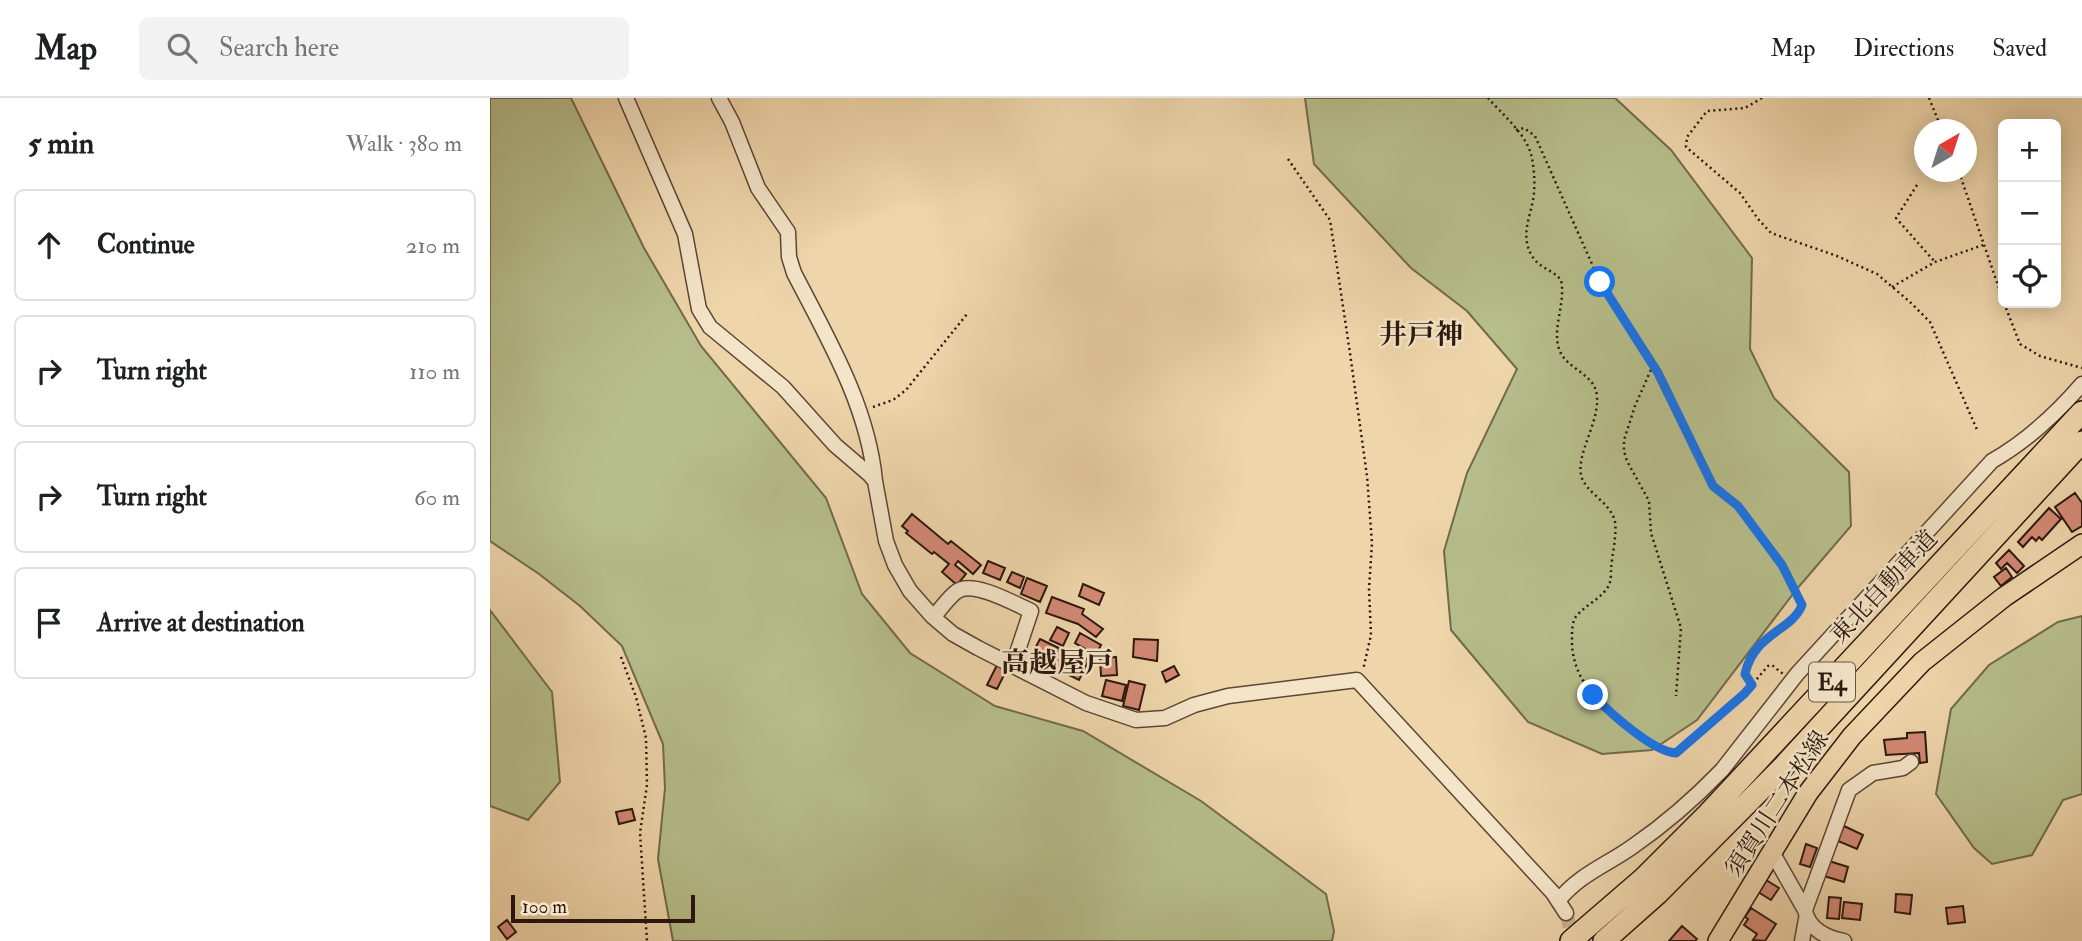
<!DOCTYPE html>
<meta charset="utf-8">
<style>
body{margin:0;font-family:"IM FELL Double Pica","Noto Serif JP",serif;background:#f2f2f2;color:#202124}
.controls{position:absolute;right:21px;top:21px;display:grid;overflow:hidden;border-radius:10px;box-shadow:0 4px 18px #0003}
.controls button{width:63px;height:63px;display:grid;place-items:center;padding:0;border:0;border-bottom:2px solid #e0e0e0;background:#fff;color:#202124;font:35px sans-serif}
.compass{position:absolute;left:1424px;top:21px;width:63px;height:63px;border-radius:50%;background:#fff;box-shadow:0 4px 18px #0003;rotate:39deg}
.scale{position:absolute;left:21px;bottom:18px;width:184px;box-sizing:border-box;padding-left:7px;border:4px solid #2d170e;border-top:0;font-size:19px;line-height:24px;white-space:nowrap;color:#2d170e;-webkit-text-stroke:5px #f4e4c8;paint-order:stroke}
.stop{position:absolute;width:21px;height:21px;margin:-16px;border:5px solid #1a73e8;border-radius:50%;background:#fff}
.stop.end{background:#1a73e8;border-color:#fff;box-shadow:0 2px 7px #0008}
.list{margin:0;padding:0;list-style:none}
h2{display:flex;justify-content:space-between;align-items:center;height:91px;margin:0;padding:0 28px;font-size:30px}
h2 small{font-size:23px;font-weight:400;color:#757577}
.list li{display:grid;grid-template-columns:46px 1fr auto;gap:21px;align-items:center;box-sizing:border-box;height:112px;margin:0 14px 14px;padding:0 14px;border:2px solid #e0e0e0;border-radius:10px}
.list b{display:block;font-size:26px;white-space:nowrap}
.list em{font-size:23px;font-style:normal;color:#757577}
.icon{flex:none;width:38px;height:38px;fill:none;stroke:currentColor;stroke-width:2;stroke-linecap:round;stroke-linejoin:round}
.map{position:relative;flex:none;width:1592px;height:843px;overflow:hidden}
header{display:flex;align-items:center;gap:42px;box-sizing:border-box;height:98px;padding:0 35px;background:#fff;border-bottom:2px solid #e0e0e0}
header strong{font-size:33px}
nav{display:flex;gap:38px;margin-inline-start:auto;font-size:24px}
.search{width:490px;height:63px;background:#f2f2f2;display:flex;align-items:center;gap:18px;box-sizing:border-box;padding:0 24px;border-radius:10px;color:#757577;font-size:26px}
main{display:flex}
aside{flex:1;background:#fff}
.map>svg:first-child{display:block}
</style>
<header>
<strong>Map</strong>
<div class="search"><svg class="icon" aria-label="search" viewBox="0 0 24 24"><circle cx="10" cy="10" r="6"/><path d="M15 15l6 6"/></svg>Search here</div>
<nav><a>Map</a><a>Directions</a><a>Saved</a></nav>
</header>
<main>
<aside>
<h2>5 min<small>Walk · 380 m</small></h2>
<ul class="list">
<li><svg class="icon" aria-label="ahead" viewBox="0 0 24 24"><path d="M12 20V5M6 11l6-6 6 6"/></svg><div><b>Continue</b></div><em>210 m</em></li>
<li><svg class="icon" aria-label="right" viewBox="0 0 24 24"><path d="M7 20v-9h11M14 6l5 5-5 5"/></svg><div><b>Turn right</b></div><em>110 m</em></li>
<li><svg class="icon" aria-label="right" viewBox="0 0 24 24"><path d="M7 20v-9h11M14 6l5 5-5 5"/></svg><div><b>Turn right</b></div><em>60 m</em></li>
<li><svg class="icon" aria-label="arrive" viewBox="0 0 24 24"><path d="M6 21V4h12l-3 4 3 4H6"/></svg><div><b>Arrive at destination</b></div></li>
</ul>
</aside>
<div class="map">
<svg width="1592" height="843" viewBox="0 0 1592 843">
<rect width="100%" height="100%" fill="#eed5aa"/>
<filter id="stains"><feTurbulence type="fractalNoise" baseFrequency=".00286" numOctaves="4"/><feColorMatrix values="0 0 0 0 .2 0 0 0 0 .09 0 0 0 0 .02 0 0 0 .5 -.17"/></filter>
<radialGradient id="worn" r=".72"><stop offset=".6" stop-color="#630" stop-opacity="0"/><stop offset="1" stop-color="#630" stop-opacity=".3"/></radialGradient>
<path fill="#b6be8b" stroke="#726a4c" stroke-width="2" d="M0,0H81L154,150L211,248L336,400L372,496L420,555L505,608L593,633L711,703L836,796L844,833L842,843H183L168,761L175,690L173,646L132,548L90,508L49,476L0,443Z
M815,0H1125L1181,52L1262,160L1260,251L1284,300L1359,374L1361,428L1306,492L1207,622L1162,652L1112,656L1038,624L961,532L954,453L977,375L1027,271L977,213L921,170L824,66Z
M0,512L62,594L70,684L38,722L0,708Z
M1592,518V696L1573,702L1542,757L1502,766L1484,750L1446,696L1461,611L1499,567L1568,524Z"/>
<path fill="#d38974" stroke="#2d170e" stroke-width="2" d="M1585,395L1592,405V428L1582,434L1565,409Z
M1559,410L1571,421L1552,442L1549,439L1546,443L1542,439L1533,449L1528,444Z
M422,416L458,446L461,443L491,467L483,476L468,463L465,467L476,476L467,487L452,474L459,466L444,454L442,456L416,435L418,433L412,428Z
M1519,452L1534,468L1527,475L1517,465L1511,471L1506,465Z
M498,463L515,470L510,482L493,475Z
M1516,470L1522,479L1511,488L1504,479Z
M522,474L534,479L530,490L517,484Z
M537,480L557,488L550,504L531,496Z
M593,486L614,495L609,507L589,498Z
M562,499L594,511L592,516L613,531L606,539L588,526L556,515Z
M567,529L579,535L573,548L560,542Z
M590,535L611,547L606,557L585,545Z
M550,541L577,554L569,571L541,558Z
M644,541L668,542L667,563L643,559Z
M581,553L599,562L589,582L571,573Z
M626,559L627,577L611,578L610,560Z
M507,567L517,571L507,591L497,587Z
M684,568L689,577L676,584L672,574Z
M616,582L636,587L632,603L612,598Z
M639,583L655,587L649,612L633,608Z
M1435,634L1437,664L1430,665L1429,655L1396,657L1394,642L1417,640V635Z
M142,711L145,722L129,726L126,714Z
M1354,728L1373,737L1367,751L1348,743Z
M1316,746L1327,750L1320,769L1310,766Z
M1339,763L1358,769L1354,784L1334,778Z
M1276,782L1289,790L1281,802L1268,794Z
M1406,796L1422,797L1420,816L1405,814Z
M1339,799L1351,800L1349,821L1337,820Z
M1354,804L1372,806L1370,822L1352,820Z
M1473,808L1475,824L1458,826L1456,810Z
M1261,810L1286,826L1275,843L1263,842L1267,836L1254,827L1258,821L1255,819Z
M17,822L26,834L17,841L8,829Z
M1192,828L1207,841L1205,843H1179Z"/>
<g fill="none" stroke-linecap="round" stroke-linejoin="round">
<path stroke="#c7af8b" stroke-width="14" stroke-dasharray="14 7" stroke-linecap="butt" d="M1076,815L1084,843"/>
<g stroke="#5d4635" stroke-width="17">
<path id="minor" d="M136,0L195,136L209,211L220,229L293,289L345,347L380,377L385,383L396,443L405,467L420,493L443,519L463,536L488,550L596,605L646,622L675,620L704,607L738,598L867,582L1063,795L1076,815
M229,0L242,24L268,90L298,134L299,159L304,175C338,241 378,308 385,383
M443,519C451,511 458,500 466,494C482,481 525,506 541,513L523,567
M1282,754L1315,812C1318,831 1337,840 1354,843
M1068,803C1090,776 1115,768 1142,749C1174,727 1205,700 1232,672L1307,576L1502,363C1537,343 1566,316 1592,286
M1315,812L1359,692L1383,675L1413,670L1421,664
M1312,843L1316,821"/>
</g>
<g stroke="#2d170e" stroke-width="22">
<path id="major" d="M1228,843L1318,695L1362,638L1432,564L1514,499L1592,446"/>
</g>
<g stroke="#2d170e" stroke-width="24">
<path id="highway" d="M1081,843L1154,780L1218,716L1592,314
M1114,843L1167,796L1292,670L1592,344"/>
</g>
<path stroke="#2d170e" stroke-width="2.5" stroke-dasharray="2 3.5" stroke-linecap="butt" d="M998,0C1012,16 1035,35 1041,56C1044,68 1045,82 1044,95C1042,117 1029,136 1042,158C1049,170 1063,172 1071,182C1076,205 1062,229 1069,251C1076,272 1106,275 1107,299C1109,325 1087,354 1091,377C1095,395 1121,404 1125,424C1127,436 1122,458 1121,471C1121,476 1121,483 1119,487C1112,501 1094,507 1085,520C1082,526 1082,534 1082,541C1081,577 1105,603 1132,623C1147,634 1167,655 1186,655L1254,596L1278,568L1282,567L1293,576
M1272,0L1255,10L1217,13L1197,39L1196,49L1250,95L1268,121L1281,135L1347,158L1387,176L1419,203L1440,224L1488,334
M1439,0L1452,32
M1026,32L1034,30L1045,38L1110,184L1168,275L1223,388L1248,408L1292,467L1313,507C1302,533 1264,535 1255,576L1262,587
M798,61L840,122L860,255L877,378L882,445L879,491L881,537L873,572
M1469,74L1513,202
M1427,87L1406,120L1445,164
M1402,189L1445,164L1493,147
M1514,205L1530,246L1550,258L1592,270
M1163,267L1145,308L1134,342V353L1137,363L1159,403L1161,435L1191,530L1186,598
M383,309L403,302L416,292L477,216
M131,559L146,599L156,640L157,687L150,735L157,843"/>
<use href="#minor" stroke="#f4e4c8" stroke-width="14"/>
<use href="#major" stroke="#eed5aa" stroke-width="19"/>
<use href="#highway" stroke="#eed5aa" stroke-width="21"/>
</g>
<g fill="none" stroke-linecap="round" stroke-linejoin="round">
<path stroke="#1a73e8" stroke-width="9" d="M1103,597C1119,614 1163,654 1186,655L1254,596L1262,587L1255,576C1264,535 1302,533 1312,507L1292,467L1248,408L1223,388L1168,275L1110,184"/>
</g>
<g text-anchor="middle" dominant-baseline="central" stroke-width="5" stroke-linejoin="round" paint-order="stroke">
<rect fill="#f4e4c8" stroke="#695446" stroke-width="2" x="1319" y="564.5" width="46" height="39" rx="5"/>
<g font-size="23" font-weight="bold" fill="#2d170e">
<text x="1342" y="584">E4</text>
</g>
<g font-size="24" fill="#2d170e" stroke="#f4e4c8">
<text transform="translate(1394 489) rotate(-47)">東北自動車道</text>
<text transform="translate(1287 706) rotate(-57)">須賀川二本松線</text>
</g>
<g font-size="28" font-weight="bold" fill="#2d170e" stroke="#f4e4c8">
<text x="931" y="237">井戸神</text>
<text x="567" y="565">高越屋戸</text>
</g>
</g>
<rect width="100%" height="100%" filter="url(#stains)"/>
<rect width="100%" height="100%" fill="url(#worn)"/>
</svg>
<div class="controls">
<button>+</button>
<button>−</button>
<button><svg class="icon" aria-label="locate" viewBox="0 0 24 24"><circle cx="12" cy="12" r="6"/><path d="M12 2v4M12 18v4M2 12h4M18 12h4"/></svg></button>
</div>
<svg class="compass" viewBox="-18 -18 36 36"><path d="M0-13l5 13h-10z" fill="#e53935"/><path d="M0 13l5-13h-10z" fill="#757577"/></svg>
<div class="scale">100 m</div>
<div class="stop" style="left:1110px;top:184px"></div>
<div class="stop end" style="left:1103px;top:597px"></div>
</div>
</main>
